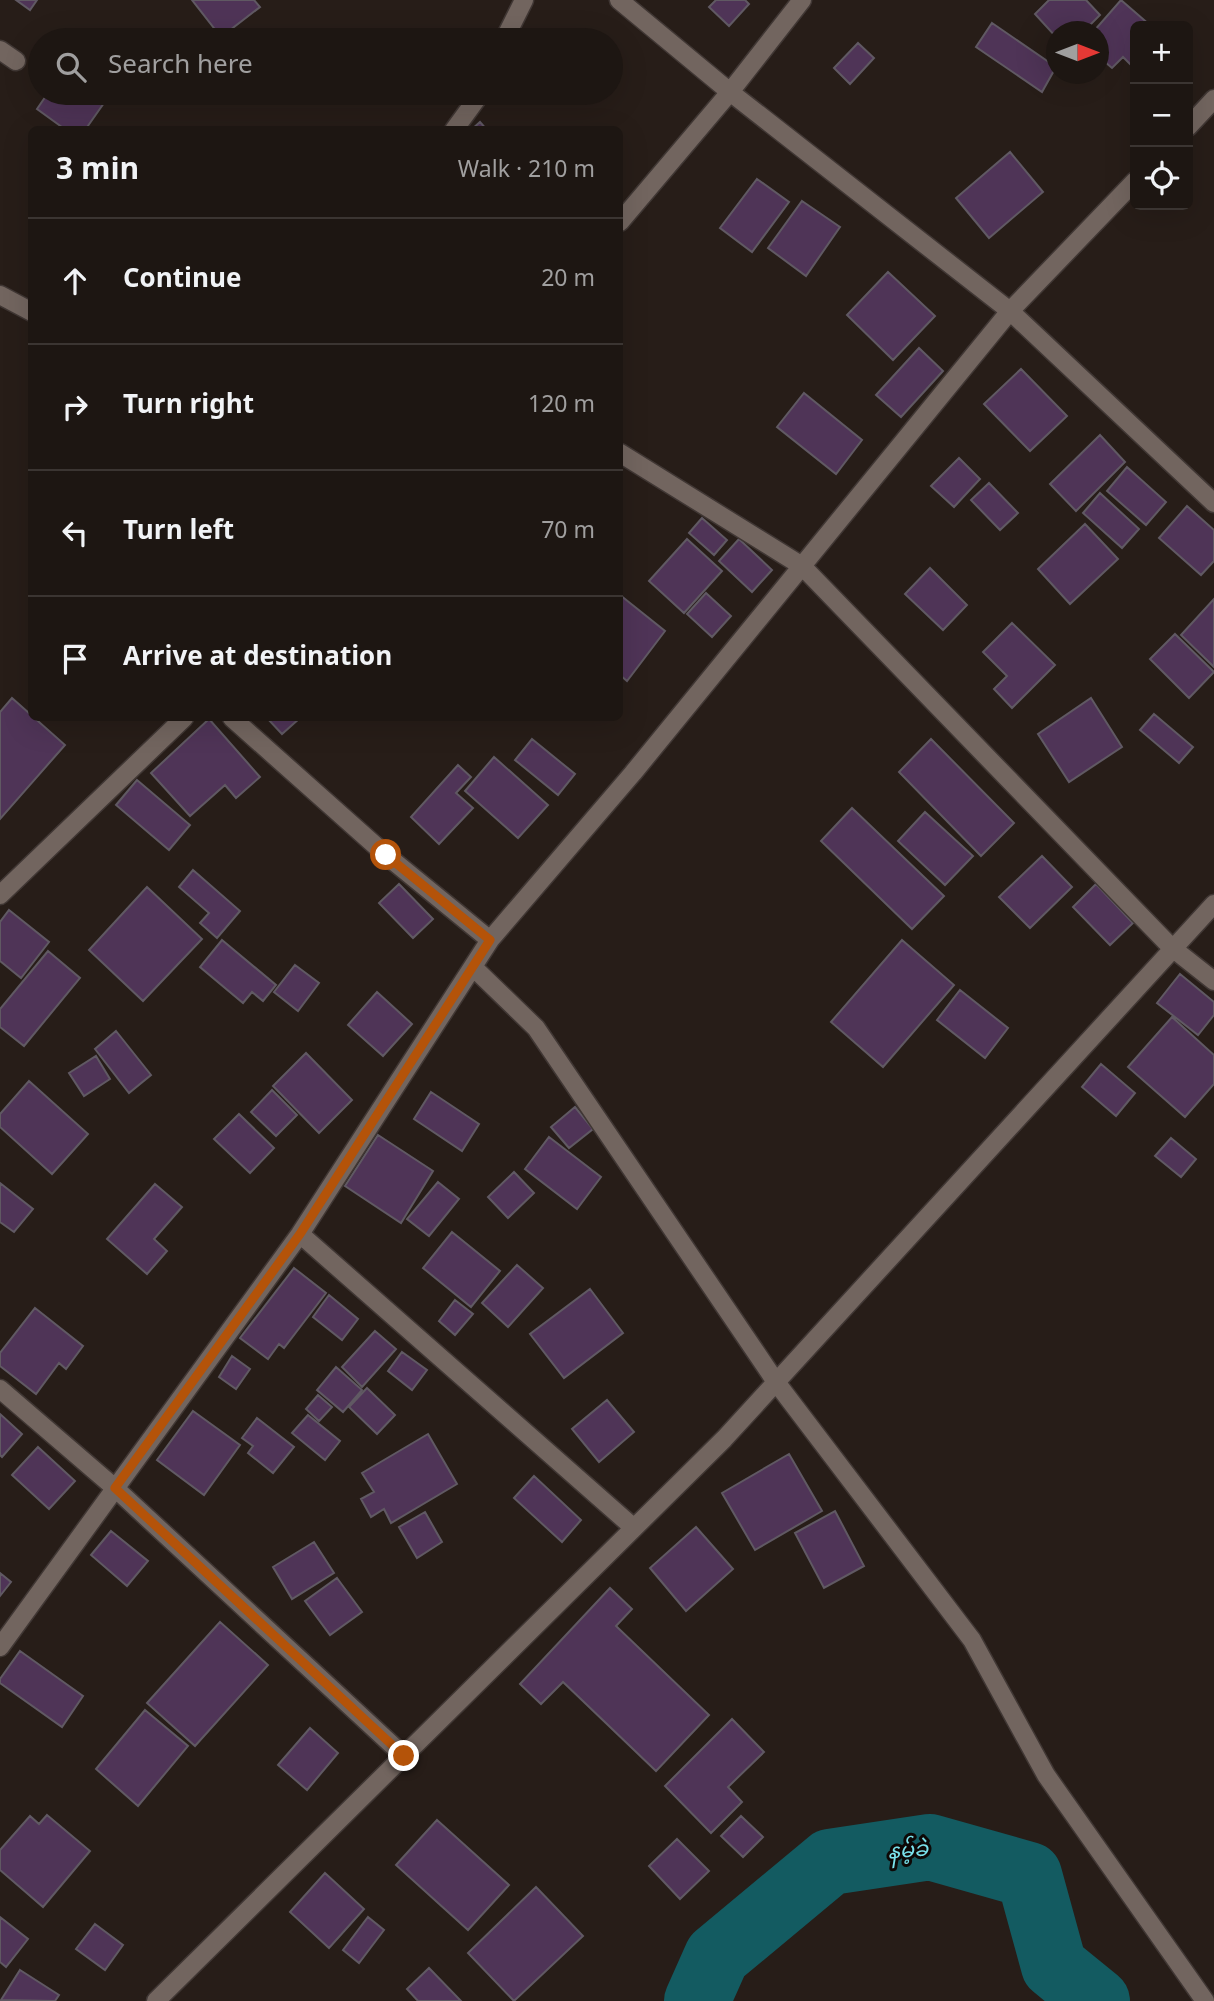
<!DOCTYPE html>
<meta charset="utf-8">
<style>
body{margin:0;font-family:Georgia,"Noto Sans Myanmar",serif;background:#2a2320;color:#f1f3f6}
.controls{position:absolute;right:21px;top:21px;display:grid;overflow:hidden;border-radius:10px;box-shadow:0 7px 28px #0002}
.controls button{width:63px;height:63px;display:grid;place-items:center;padding:0;border:0;border-bottom:2px solid #3b3532;background:#1d1612;color:#f1f3f6;font:35px sans-serif}
.compass{position:absolute;left:1046px;top:21px;width:63px;height:63px;border-radius:50%;background:#1d1612;box-shadow:0 7px 28px #0002;rotate:90deg}
.stop{position:absolute;width:21px;height:21px;margin:-16px;border:5px solid #b45309;border-radius:50%;background:#fff}
.stop.end{background:#b45309;border-color:#fff;box-shadow:0 2px 7px #0008}
.list{margin:0;padding:0;list-style:none}
h2{display:flex;justify-content:space-between;align-items:center;height:91px;margin:0;padding:0 28px;font-size:30px}
h2 small{font-size:23px;font-weight:400;color:#a09f9f}
.list li{display:grid;grid-template-columns:46px 1fr auto;gap:21px;align-items:center;box-sizing:border-box;height:126px;padding:0 28px;border-top:2px solid #3b3532}
.list b{display:block;font-size:26px;white-space:nowrap}
.list em{font-size:23px;font-style:normal;color:#a09f9f}
.icon{flex:none;width:38px;height:38px;fill:none;stroke:currentColor;stroke-width:2;stroke-linecap:round;stroke-linejoin:round}
.map{position:relative;flex:none;width:1214px;height:2001px;overflow:hidden}
.search{position:absolute;background:#1d1612;box-shadow:0 7px 28px #0002;left:28px;top:28px;width:595px;height:77px;display:flex;align-items:center;gap:18px;box-sizing:border-box;padding:0 24px;border-radius:38px;color:#a09f9f;font-size:26px}
.panel{position:absolute;background:#1d1612;box-shadow:0 7px 28px #0002;left:28px;top:126px;width:595px;height:595px;border-radius:10px}
.map>svg:first-child{display:block}
</style>
<div class="map">
<svg width="1214" height="2001" viewBox="0 0 1214 2001">
<rect width="100%" height="100%" fill="#271d18"/>
<g fill="none" stroke-linecap="round" stroke-linejoin="round">
<path stroke="#135b61" stroke-width="66" d="M697,2001L717,1956L830,1862L930,1847L1029,1875L1054,1966L1097,2001"/>
</g>
<path fill="#4f3457" stroke="#605963" stroke-width="2" d="M16,0H37L30,10Z
M192,0H254L260,7L221,37Z
M716,0H745L749,4L729,26L709,7Z
M1049,0H1086L1100,15L1083,32H1056V37L1035,14Z
M1121,0L1151,26H1135V60L1131,65L1123,57L1112,68L1098,56V32H1093Z
M992,23L1056,67L1042,92L976,47Z
M858,43L874,58L850,84L834,68Z
M48,93H111L85,130H66L37,109Z
M480,122L487,130H471Z
M1010,152L1043,192L989,238L956,198Z
M757,179L789,202L752,252L720,228Z
M802,201L840,227L806,276L768,248Z
M888,272L935,316L893,360L847,315Z
M919,348L943,371L901,417L876,395Z
M1021,369L1067,416L1030,451L984,404Z
M804,393L862,440L836,474L777,427Z
M1100,435L1125,462L1076,511L1050,484Z
M959,458L980,479L954,507L931,486Z
M1127,467L1166,502L1146,525L1107,491Z
M989,483L1018,513L1000,530L971,500Z
M1100,493L1139,529L1122,548L1083,513Z
M1187,506L1214,530V561L1201,575L1159,538Z
M702,518L727,540L714,555L689,533Z
M1085,524L1118,559L1070,604L1038,569Z
M687,539L722,571L684,613L649,581Z
M739,539L772,570L752,592L719,561Z
M930,568L967,605L943,630L905,594Z
M706,593L731,616L712,637L687,614Z
M620,595L665,631L627,681L620,675Z
M1214,599V667L1181,635Z
M1012,623L1055,665L1012,708L994,689L1007,676L983,652Z
M1175,634L1214,672L1189,698L1150,659Z
M12,698L65,745L0,819V712Z
M1091,698L1122,747L1069,782L1038,734Z
M1154,714L1193,747L1179,763L1140,730Z
M267,718H300L282,734Z
M209,719L260,777L236,798L225,785L190,816L151,773Z
M532,739L575,774L558,795L515,760Z
M931,739L1014,823L981,856L899,772Z
M494,757L548,805L518,838L465,791Z
M458,765L471,777L456,793L473,808L439,844L411,817Z
M137,780L190,825L169,850L116,805Z
M852,808L944,896L912,929L821,841Z
M925,812L973,856L945,885L898,841Z
M1042,856L1072,887L1030,928L999,897Z
M193,870L240,911L217,938L200,923L209,913L179,887Z
M399,884L433,919L413,938L379,903Z
M1096,884L1133,923L1110,945L1073,907Z
M147,887L202,939L143,1001L89,950Z
M9,910L49,942L21,978L0,961V922Z
M222,940L276,985L263,1001L252,992L243,1003L200,967Z
M902,940L954,985L883,1067L831,1022Z
M48,951L80,978L24,1046L0,1027V1009Z
M295,965L319,983L298,1011L274,992Z
M1180,974L1214,1002V1015L1198,1035L1157,1003Z
M960,990L1008,1028L985,1058L937,1020Z
M377,992L412,1024L383,1056L348,1025Z
M1172,1017L1214,1055V1084L1185,1117L1128,1067Z
M116,1031L151,1075L129,1093L95,1049Z
M306,1053L352,1100L319,1133L273,1086Z
M96,1056L110,1079L84,1096L69,1073Z
M1101,1064L1135,1093L1116,1116L1082,1087Z
M29,1081L88,1134L52,1174L0,1127V1114Z
M272,1090L297,1115L276,1136L251,1112Z
M431,1092L479,1124L462,1151L414,1119Z
M575,1107L593,1129L569,1148L551,1127Z
M239,1114L274,1148L250,1173L214,1139Z
M378,1135L433,1171L401,1223L345,1186Z
M549,1137L601,1177L577,1209L525,1169Z
M1171,1138L1196,1159L1181,1177L1155,1156Z
M514,1172L534,1193L508,1218L488,1197Z
M438,1182L459,1199L429,1236L407,1219Z
M0,1183L33,1209L14,1232L0,1222Z
M155,1184L182,1207L154,1239L167,1251L147,1274L107,1239Z
M452,1232L500,1271L471,1307L423,1268Z
M517,1265L543,1288L508,1327L482,1303Z
M294,1268L326,1293L284,1348L279,1344L268,1359L240,1338Z
M590,1289L623,1333L564,1378L530,1334Z
M329,1295L358,1319L342,1340L313,1317Z
M455,1300L473,1314L455,1335L439,1321Z
M35,1308L83,1346L66,1369L59,1363L36,1394L0,1366V1353Z
M375,1331L396,1349L362,1387L342,1367Z
M402,1352L427,1370L412,1390L388,1371Z
M232,1356L250,1369L236,1389L219,1377Z
M336,1367L362,1390L343,1412L317,1390Z
M367,1388L395,1415L377,1434L349,1407Z
M318,1395L332,1407L319,1421L306,1409Z
M607,1400L634,1432L599,1462L572,1429Z
M193,1411L240,1445L204,1495L157,1460Z
M0,1414L22,1434L2,1457L0,1455Z
M308,1415L340,1441L325,1460L292,1433Z
M257,1418L294,1447L273,1473L248,1453L253,1446L242,1438Z
M428,1434L457,1484L391,1523L384,1509L371,1517L361,1499L374,1492L362,1473Z
M38,1447L75,1481L49,1509L12,1475Z
M789,1454L822,1511L755,1550L722,1493Z
M534,1476L581,1520L562,1542L514,1498Z
M835,1511L864,1566L824,1588L795,1533Z
M425,1512L442,1542L417,1558L399,1527Z
M696,1527L733,1569L686,1611L650,1568Z
M111,1531L148,1561L127,1586L91,1555Z
M314,1542L334,1573L292,1599L273,1567Z
M0,1573L11,1582L0,1596Z
M337,1578L362,1612L330,1635L305,1601Z
M610,1588L632,1609L616,1626L709,1715L656,1771L563,1682L541,1704L520,1684Z
M220,1622L268,1665L195,1746L147,1703Z
M20,1651L83,1696L62,1727L0,1683V1679Z
M145,1710L188,1746L138,1806L96,1769Z
M732,1719L764,1752L728,1787L742,1802L711,1833L665,1786Z
M310,1728L338,1753L307,1790L278,1765Z
M47,1815L90,1851L43,1907L0,1870V1850L30,1816L39,1824Z
M741,1816L763,1837L743,1857L721,1836Z
M437,1820L509,1885L468,1930L396,1865Z
M677,1839L709,1871L680,1899L649,1866Z
M325,1873L364,1909L329,1948L290,1912Z
M536,1887L583,1936L514,2001L468,1953Z
M0,1917L28,1939L6,1967L0,1962Z
M368,1917L384,1930L359,1963L343,1950Z
M95,1924L123,1945L105,1970L76,1949Z
M429,1968L461,2001H418L407,1989Z
M20,1970L59,1995L55,2001L1,2000Z"/>
<g fill="none" stroke-linecap="round" stroke-linejoin="round">
<g stroke="#403734" stroke-width="21">
<path id="service" d="M504,40L524,0
M0,50L16,61
M454,130L481,93
M0,295L32,312"/>
</g>
<g stroke="#403734" stroke-width="21">
<path id="minor" d="M619,0L730,92L1010,311L1214,503
M1188,127L1214,99
M620,222L730,92L802,0
M620,453L802,566L1171,947L1214,981
M232,718L386,855L490,940
M0,895L184,718
M473,967L536,1028L776,1382L972,1640L1046,1775L1205,2001
M300,1234L634,1528
M0,1389L115,1488L404,1756
M0,1647L300,1234L490,940L633,773L1010,311L1135,181
M156,2001L724,1439L1214,904"/>
</g>
<use href="#service" stroke="#72655f" stroke-width="18"/>
<use href="#minor" stroke="#72655f" stroke-width="18"/>
</g>
<g fill="none" stroke-linecap="round" stroke-linejoin="round">
<path stroke="#b45309" stroke-width="9" d="M386,855L490,940L300,1234L115,1488L404,1756"/>
</g>
<g text-anchor="middle" dominant-baseline="central" stroke-width="6" stroke-linejoin="round" paint-order="stroke">
<g font-size="21" font-style="italic" fill="#7ae2ec" stroke="#0d0806">
<text transform="translate(908 1852) rotate(-5)">နမ့်ခဲ</text>
</g>
</g>
</svg>
<div class="controls">
<button>+</button>
<button>−</button>
<button><svg class="icon" aria-label="locate" viewBox="0 0 24 24"><circle cx="12" cy="12" r="6"/><path d="M12 2v4M12 18v4M2 12h4M18 12h4"/></svg></button>
</div>
<svg class="compass" viewBox="-18 -18 36 36"><path d="M0-13l5 13h-10z" fill="#e53935"/><path d="M0 13l5-13h-10z" fill="#a09f9f"/></svg>
<div class="stop" style="left:386px;top:855px"></div>
<div class="stop end" style="left:404px;top:1756px"></div>
<div class="search"><svg class="icon" aria-label="search" viewBox="0 0 24 24"><circle cx="10" cy="10" r="6"/><path d="M15 15l6 6"/></svg>Search here</div>
<section class="panel">
<h2>3 min<small>Walk · 210 m</small></h2>
<ul class="list">
<li><svg class="icon" aria-label="ahead" viewBox="0 0 24 24"><path d="M12 20V5M6 11l6-6 6 6"/></svg><div><b>Continue</b></div><em>20 m</em></li>
<li><svg class="icon" aria-label="right" viewBox="0 0 24 24"><path d="M7 20v-9h11M14 6l5 5-5 5"/></svg><div><b>Turn right</b></div><em>120 m</em></li>
<li><svg class="icon" aria-label="left" viewBox="0 0 24 24"><path d="M17 20v-9H6M10 6l-5 5 5 5"/></svg><div><b>Turn left</b></div><em>70 m</em></li>
<li><svg class="icon" aria-label="arrive" viewBox="0 0 24 24"><path d="M6 21V4h12l-3 4 3 4H6"/></svg><div><b>Arrive at destination</b></div></li>
</ul>
</section>
</div>
